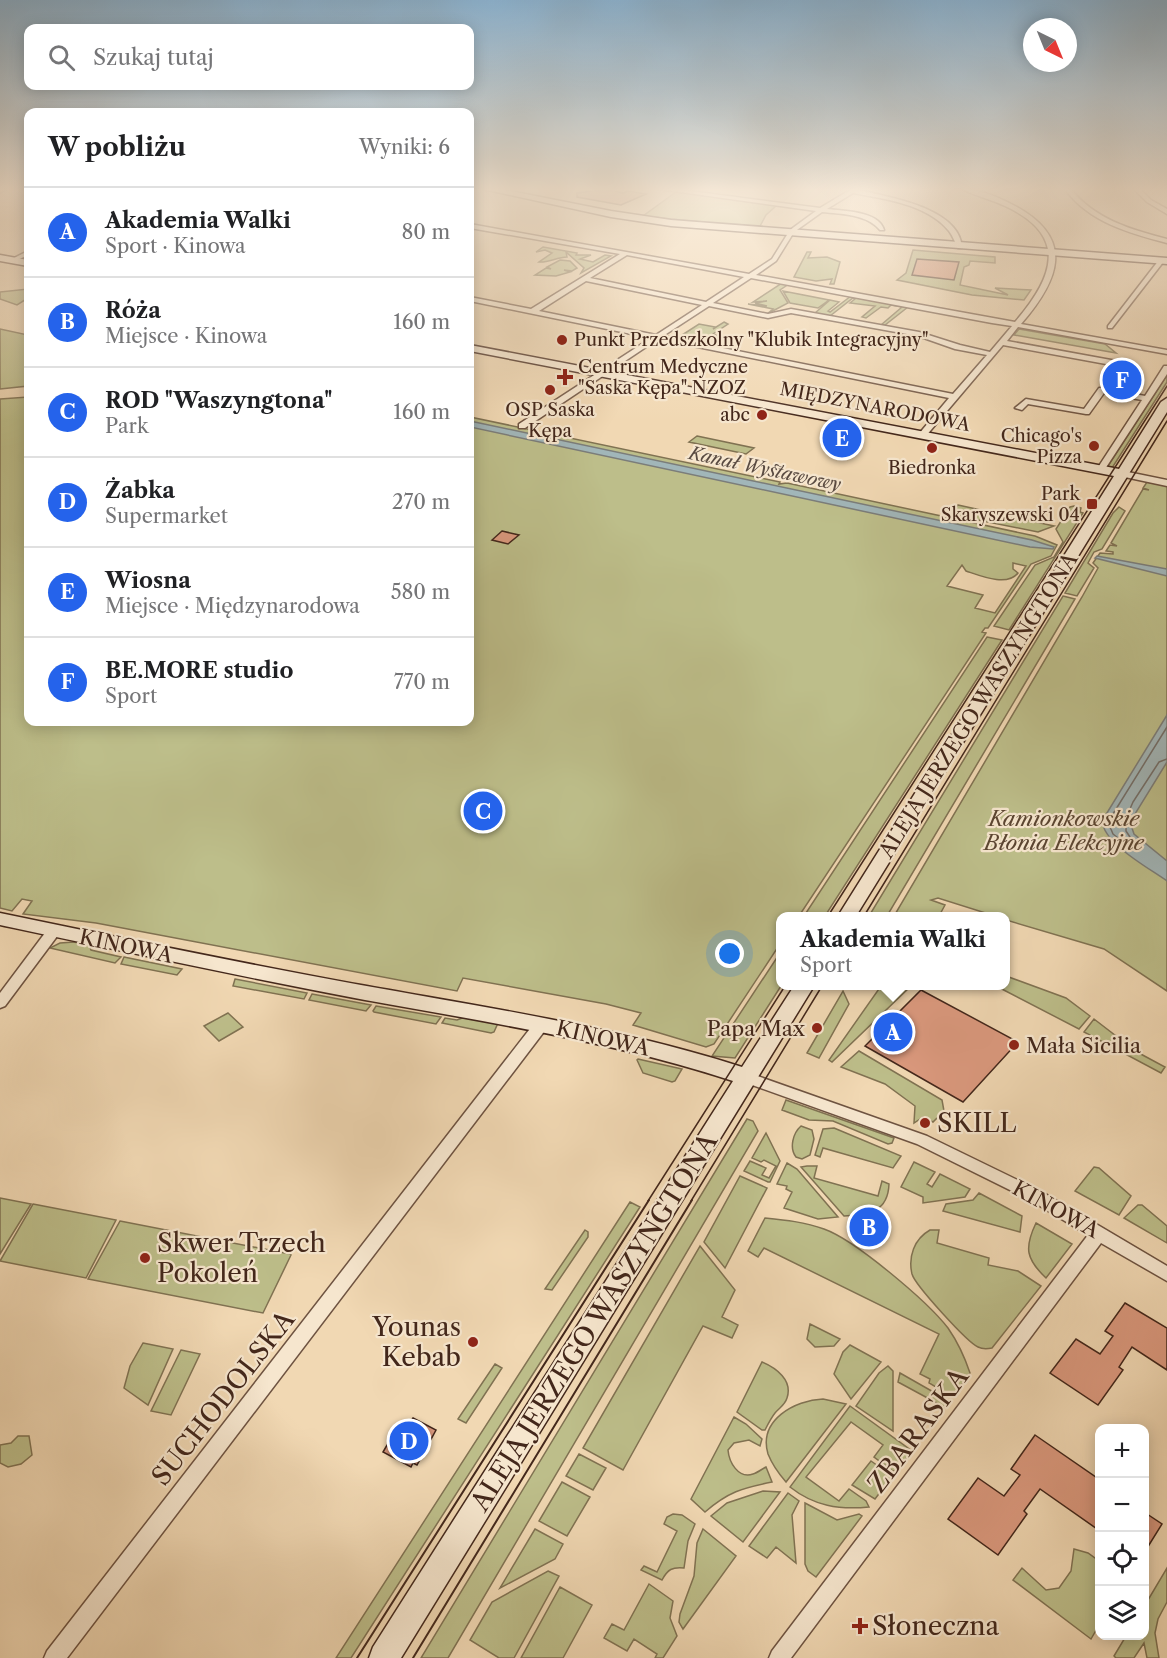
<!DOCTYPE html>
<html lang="pl">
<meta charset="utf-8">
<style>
body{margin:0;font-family:"Libre Caslon Text",serif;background:#f6f6f6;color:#202124}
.controls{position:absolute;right:18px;bottom:18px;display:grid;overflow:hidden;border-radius:12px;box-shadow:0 3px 15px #0003}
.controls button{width:54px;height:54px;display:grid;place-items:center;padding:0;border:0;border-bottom:2px solid #e0e0e0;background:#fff;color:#202124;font:30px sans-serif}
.compass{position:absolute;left:1023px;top:18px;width:54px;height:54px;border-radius:50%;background:#fff;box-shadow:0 3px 15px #0003;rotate:137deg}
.you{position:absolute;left:730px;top:954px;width:21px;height:21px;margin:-15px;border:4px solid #fff;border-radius:50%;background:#1a73e8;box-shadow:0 0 0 9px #1a73e833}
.badge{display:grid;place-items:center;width:39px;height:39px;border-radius:50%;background:#2563eb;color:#fff;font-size:20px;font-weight:700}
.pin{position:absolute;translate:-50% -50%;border:3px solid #fff;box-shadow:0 2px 6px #0006}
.popup{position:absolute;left:776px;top:912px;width:234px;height:78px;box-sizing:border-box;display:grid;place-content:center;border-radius:12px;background:#fff;filter:drop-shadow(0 2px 4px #0005);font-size:20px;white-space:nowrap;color:#757577}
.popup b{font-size:22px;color:#202124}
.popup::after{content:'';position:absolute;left:50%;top:100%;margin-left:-12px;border:12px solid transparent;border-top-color:#fff}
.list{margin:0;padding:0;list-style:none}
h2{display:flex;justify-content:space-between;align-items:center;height:78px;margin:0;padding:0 24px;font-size:26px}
h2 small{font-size:20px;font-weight:400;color:#757577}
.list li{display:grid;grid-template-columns:39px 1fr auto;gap:18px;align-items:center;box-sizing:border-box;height:90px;padding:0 24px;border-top:2px solid #e0e0e0}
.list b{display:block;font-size:22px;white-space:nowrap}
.list p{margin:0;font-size:20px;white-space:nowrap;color:#757577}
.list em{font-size:20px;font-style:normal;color:#757577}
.icon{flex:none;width:33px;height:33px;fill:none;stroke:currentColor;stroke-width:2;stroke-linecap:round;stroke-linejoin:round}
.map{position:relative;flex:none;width:1167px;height:1658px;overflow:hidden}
.search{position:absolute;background:#fff;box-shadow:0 3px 15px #0003;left:24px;top:24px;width:450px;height:66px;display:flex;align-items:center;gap:15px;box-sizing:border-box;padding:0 21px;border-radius:12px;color:#757577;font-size:22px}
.panel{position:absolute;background:#fff;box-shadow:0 3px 15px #0003;left:24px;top:108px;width:450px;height:618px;border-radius:12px}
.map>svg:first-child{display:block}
</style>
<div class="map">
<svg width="1167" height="1658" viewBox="0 0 1167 1658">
<rect width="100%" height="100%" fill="#f1d8b3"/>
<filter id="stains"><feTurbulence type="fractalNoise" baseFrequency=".00333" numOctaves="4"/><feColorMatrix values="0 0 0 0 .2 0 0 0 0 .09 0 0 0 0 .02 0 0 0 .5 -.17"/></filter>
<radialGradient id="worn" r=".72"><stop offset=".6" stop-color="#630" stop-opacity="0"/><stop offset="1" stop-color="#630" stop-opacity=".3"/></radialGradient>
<path fill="#bdbe8a" stroke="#807252" stroke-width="1.5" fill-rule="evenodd" d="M676,192L777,205L766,215L759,228L643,216Z
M543,247L577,253L576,255H591L580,259L593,262L605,255L611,256L581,273L584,268L566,252L567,257C557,257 548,263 539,262L552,253L545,250L536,252Z
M913,250L995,257V263L970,261L969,265L964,267L960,285L1008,295L995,288L1031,290L1024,300L972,295L897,280L906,273Z
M807,252H811L808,258L827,257L840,262L834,284H830L832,279L816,281L794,277Z
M560,260L570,261L577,268L572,271L564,270L570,272L556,276L535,275L546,268L551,269L547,267Z
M782,283L789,284L780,290L788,303L767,314L773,309L748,304L767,306L755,303L767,301L753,302Z
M28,289V298L17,305L0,299V292Z
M783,291L829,300L818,308L790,303Z
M851,296L908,307L885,325H881L902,307L891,305L888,308L881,307L866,318L862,317L875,306L850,303L855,299L853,298L830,316L815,313L830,300L839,302L828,311L830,312Z
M724,322L728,324L713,334L723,338L710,337L704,342L679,337L699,324L715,327L713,329Z
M0,329L28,335V386L0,389Z
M1019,329L1105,344L1116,353L1014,335Z
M1167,375V382L1112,468L1108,466Z
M28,397V722H470V417L780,482L779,484L787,483L1035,536L1057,545L1051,556L1031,564L988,628H985L982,632L986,633L799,916H780V944L714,1044L706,1047L633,1025L641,1013L606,1004L463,978L457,991L96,923L23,914L32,901L22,899L12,911L0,908V399ZM1013,563L1026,566L995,613L975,608L983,595L947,586L962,565L966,571C981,576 1007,587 1018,573L1013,569Z
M697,436L754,448L746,454L689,442Z
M1147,482L1167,486V991L1104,949L1006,920V916H995L938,898L931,900L945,905L939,916H894L1082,597L1098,568L1093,563L1100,553L1113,554V552L1106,551L1110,545L1117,546L1111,543L1143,489L1149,490L1143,488Z
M958,505L1054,526L1038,532L948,514Z
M1074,506L1081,508L1080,512L1083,513L1009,630L994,626L1035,565L1054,557L1063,542L1056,529L1070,507Z
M1119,507L1125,511L1102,549L1094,552L1088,563L1094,568L1077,596L1065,593L1113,513Z
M1063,596L1075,599L887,916H869Z
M987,637L1002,640L825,916H804Z
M74,942L89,945L91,950L121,957L115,963L50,948L60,943Z
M780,953L781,986L735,1058L712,1056Z
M124,957L182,969L177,975L121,964Z
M1006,976L1066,998L1090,1016L1079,1029L996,986H1006Z
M235,979L307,993L304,999L233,986Z
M881,986H911L832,1062L829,1060Z
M843,991L849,1004L819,1058L807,1053Z
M312,994L371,1005L366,1011L309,1000Z
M376,1006L441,1017L436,1024L374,1012L373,1011Z
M228,1013L243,1027L219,1041L204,1026Z
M465,1017L498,1023L494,1032L491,1033L442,1023L445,1018L457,1020Z
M1094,1019L1137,1052L1165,1067L1161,1073L1084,1032Z
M859,1051L942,1100L944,1111L933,1122L923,1117L914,1123L915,1106L885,1084L841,1067Z
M638,1059L682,1069L675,1081L672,1082L643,1073L637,1060Z
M786,1100L894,1138L892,1143L888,1144L833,1121L809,1120L782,1110Z
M747,1119L753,1121L758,1131L448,1658H421Z
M801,1126L812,1130L814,1139L810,1155L802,1159L796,1157C789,1148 793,1133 801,1126Z
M834,1128L901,1156L893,1168L823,1148L820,1157L815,1155L823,1129Z
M766,1133L780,1161L770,1182H768L744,1171L750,1161L766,1168L762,1175L769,1178L776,1166L764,1160L761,1162L752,1158Z
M914,1162L935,1172L927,1184L932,1187L940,1174L970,1189L965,1197L923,1203V1197L901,1187Z
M787,1163L797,1169L838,1217L818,1219L784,1208L792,1192L786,1189L787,1186L777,1184Z
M807,1166H817L814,1178L878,1196L882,1181L889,1184C888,1212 869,1215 844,1216L801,1167Z
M1094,1167L1099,1168L1131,1196L1119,1215L1075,1191Z
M740,1176L767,1188L725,1268L704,1242Z
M979,1193L1022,1216L1020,1232L943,1211L946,1204L973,1200Z
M0,1198L31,1204L0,1254Z
M630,1202L640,1207L351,1658H336Z
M33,1204L116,1220L86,1278L0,1261Z
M1138,1205H1142L1167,1226V1243L1124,1218Z
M765,1218C785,1220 805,1222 824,1229C855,1240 927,1301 948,1328C957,1341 965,1358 970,1373L953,1397L929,1383L930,1379L920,1374L939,1334L764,1248L758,1257L748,1251Z
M120,1221L290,1254L291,1255L263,1313L88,1279Z
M1036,1223L1072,1244L1046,1278C1026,1259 1024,1248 1036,1223Z
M585,1230L588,1232V1237L552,1290L545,1289Z
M930,1230H939L937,1243L989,1258L988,1265L1018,1271L1041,1286L992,1348C987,1349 982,1349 978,1347C967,1342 915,1285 912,1274C908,1257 914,1239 930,1230Z
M700,1246L735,1290L722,1317L738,1325L732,1338L703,1326L623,1470L583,1448Z
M810,1324L840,1339L834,1346L815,1347L807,1339Z
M143,1343L173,1349L148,1405L124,1388L130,1366Z
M850,1345L881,1362L851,1399L834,1374L843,1352Z
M181,1350L200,1354L171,1415L151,1411Z
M762,1362C776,1368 793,1380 787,1398C785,1405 779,1408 775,1413C771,1418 768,1424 765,1430H762L737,1412Z
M495,1364L502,1368L466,1423L458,1419Z
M888,1366L893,1371V1431L856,1406L879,1373Z
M900,1373L951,1402L946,1408L898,1382Z
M823,1399L846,1404L786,1482C779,1474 772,1464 768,1454C758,1420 795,1400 823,1399Z
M850,1406L912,1451L896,1471H893L874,1457L883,1445L851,1422L806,1477L839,1501L849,1489L866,1501L869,1507C839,1510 814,1506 790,1487Z
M734,1417L746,1424L762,1439L760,1446L749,1440L734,1443L728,1450C729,1462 738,1479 753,1474C757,1473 762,1469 766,1467L772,1482C742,1488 728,1492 705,1512L691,1499Z
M18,1436H29L32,1455L21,1464L8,1467L0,1463V1445L11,1443Z
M579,1454L606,1468L593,1490L566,1476Z
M871,1461L888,1473L891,1478L875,1499L852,1485Z
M562,1482L590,1497L567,1536L539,1521Z
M763,1491L780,1492L743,1542L711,1516L727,1503Z
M788,1493L799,1501L792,1515L796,1563L776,1547L767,1558L749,1546Z
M805,1503L837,1520L859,1514L862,1516L816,1577L808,1571L805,1564Z
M673,1514L682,1515L695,1524L688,1541L684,1568C672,1567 668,1569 662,1580L641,1570L644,1566L657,1572L677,1531L664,1524L667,1517Z
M535,1529L563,1544L555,1559L500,1588Z
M703,1529L736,1556L683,1629L679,1622L680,1614L694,1576L697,1543Z
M1074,1549L1088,1553L1099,1561V1625L1091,1639L1013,1580L1022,1568L1046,1590L1059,1588L1071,1571Z
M1167,1568V1602L1158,1619L1155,1633L1159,1658H1147L1144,1643L1134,1658H1116L1114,1656L1126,1636H1144L1145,1605Z
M548,1571L559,1576L514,1658H499L470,1640L492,1602Z
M649,1584L673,1601L670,1618L677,1636L663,1658H655L657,1654L634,1639L627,1651L604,1638L612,1624L624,1630Z
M560,1587L592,1605L563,1658H521Z"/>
<path fill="#a1b6b9" stroke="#7b7d7a" stroke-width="1.5" d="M470,421L1032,540L1054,547L1053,549L1030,547L470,427Z
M1097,556L1167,569V576L1095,558Z
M1167,715V762L1130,822L1134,834L1167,861V881C1149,868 1104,844 1102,821Z"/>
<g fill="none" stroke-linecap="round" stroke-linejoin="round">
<path stroke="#726e6a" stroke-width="1.5" d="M1167,727L1108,822L1113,834L1132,849L1136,846L1126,831V818L1133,802L1159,762L1167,759"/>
</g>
<path fill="#db997e" stroke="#43271b" stroke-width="1.5" d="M606,189L623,193L628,191L646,194L621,205L577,197V193Z
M917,259L959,262L954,280L912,275Z
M502,531L519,535L508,544L492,540Z
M921,990L1018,1042L963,1102L865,1046Z
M1125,1303L1167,1328V1370L1132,1347L1119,1367L1123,1370L1098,1405L1050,1373L1076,1339L1100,1354L1113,1336L1105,1331Z
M413,1418L436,1430L417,1465L413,1463L411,1467L383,1452L397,1428L404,1432Z
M1035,1435L1100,1480V1531L1040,1489L1024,1511L1027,1514L998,1555L948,1519L978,1478L1004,1496L1020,1475L1011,1469Z
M1144,1512L1162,1524L1144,1553Z"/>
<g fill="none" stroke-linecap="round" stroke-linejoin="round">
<g stroke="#6e5341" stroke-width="3">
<path id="street" d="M659,189H675L820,208L850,190L859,189L858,190C889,197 960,208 962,248H958C955,243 953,236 949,231C927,204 885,199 853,193L827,209C843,211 879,211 884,230H880C867,214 841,214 822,212L794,232L776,261L756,275L1015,322C1053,278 1070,236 1005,206C991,199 975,196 962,189C980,189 1000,198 1015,206C1076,239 1059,280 1021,324L1167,350V354L1018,327L1007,341L1122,362L1125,366L1110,389L1145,396L1164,366H1167V374L1105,469L1101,472L1097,469L1142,400L1104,393L1089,414H1086L1028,404L1022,410L1015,408L1026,399L1084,409L1099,388H1103L1117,366L1003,345L925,437H922L918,435L949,398L658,339L525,428H519V424L651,338L470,301V297L531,309L620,254L470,228V224L749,274L772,259L790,230L816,211ZM627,255L744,277L706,302L590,278ZM751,278L992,323L1012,326L990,352L960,345L919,332L791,309L768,314L713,303ZM586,281L702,305L656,335L539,311ZM709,306L768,318L791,313L918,336L955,349L987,355L953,394L663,336Z
M1065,189H1071C1094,219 1132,230 1167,239V243C1129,233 1089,222 1065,189Z
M1134,189H1140L1151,200L1167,209V214L1147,202Z
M28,251V255L15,261L10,260Z
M1159,260L1164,261L1112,328H1108V326Z
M1123,471L1167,480V486L1120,476L1119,474Z
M53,928L60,932L58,935L5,1006L0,1008V993L48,929Z
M541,1020L546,1021L548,1025L546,1029L67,1658H44L47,1651L536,1021Z
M746,1072L927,1136L1042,1192L1167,1266V1281L1101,1243L791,1658H769L772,1651L1088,1235L1030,1200L917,1144L741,1081L739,1077L741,1073Z"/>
</g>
<g stroke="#43271b" stroke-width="3">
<path id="secondary" d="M483,189H500L611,211L671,220L1167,258V264L671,226L611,217Z
M0,255L28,260V266L0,261Z
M470,345L1119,469L1161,402L1167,398V412L856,916H838L1114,476L470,351Z
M0,913C120,938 240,963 361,985C488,1008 618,1027 742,1067L794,986H814L401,1658H369L373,1647L733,1081C614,1042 488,1022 365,1000C243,977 122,951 0,925Z"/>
</g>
<g stroke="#43271b" stroke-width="2">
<path id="primary" d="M0,189H7L0,193Z"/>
</g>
<use href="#street" fill="#f6e6ce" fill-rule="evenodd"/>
<use href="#secondary" fill="#f6e6ce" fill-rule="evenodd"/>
<use href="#primary" fill="#e8bc7a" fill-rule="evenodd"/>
<path stroke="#43271b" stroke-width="1.5" d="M828,916L1167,386
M864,916L1167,421
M648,1201L785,986
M691,1201L822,986"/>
<path stroke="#43271b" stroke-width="2" d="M357,1658L649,1200
M413,1658L692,1200"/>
</g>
<linearGradient id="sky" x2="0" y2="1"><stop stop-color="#8bb5d5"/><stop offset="0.45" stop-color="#f9eddd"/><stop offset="1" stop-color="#f9eddd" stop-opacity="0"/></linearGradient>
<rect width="1167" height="421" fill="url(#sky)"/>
<g fill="#8f2418" stroke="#f6e6ce" stroke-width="2">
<circle cx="562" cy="340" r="6"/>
<path d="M562 368h6v6h6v6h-6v6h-6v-6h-6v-6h6z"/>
<circle cx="550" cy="390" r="6"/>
<circle cx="762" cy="415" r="6"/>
<circle cx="1094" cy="446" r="6"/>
<circle cx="932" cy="448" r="6"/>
<rect x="1086" y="498" width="12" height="12" rx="3"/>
<circle cx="817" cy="1028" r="6"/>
<circle cx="1014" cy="1045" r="6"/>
<circle cx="925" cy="1123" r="6"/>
<circle cx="145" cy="1258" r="6"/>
<circle cx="473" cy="1342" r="6"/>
<path d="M857 1617h6v6h6v6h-6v6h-6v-6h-6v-6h6z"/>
</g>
<g text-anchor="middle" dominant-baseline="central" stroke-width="4.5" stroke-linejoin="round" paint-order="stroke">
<g font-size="18" fill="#43271b" stroke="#f6e6ce" text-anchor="end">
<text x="574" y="340" text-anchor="start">Punkt Przedszkolny "Klubik Integracyjny"</text>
<text x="578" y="367" text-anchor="start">Centrum Medyczne<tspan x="578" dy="21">"Saska Kępa" NZOZ</tspan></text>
<text x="550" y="410" text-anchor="middle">OSP Saska<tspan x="550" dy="21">Kępa</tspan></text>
<text x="750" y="415">abc</text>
<text x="1082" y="436">Chicago's<tspan x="1082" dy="21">Pizza</tspan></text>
<text x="932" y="468" text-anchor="middle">Biedronka</text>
<text x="1080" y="494">Park<tspan x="1080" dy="21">Skaryszewski 04</tspan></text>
</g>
<g font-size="18" fill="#43271b" stroke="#f6e6ce">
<text transform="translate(875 407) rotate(11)">MIĘDZYNARODOWA</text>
</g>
<g font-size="18" font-style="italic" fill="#5a4b42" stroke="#f6e6ce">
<text transform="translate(765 469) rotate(12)">Kanał Wystawowy</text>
</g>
<g font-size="21" fill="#43271b" stroke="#f6e6ce">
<text transform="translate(978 705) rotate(-58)">ALEJA JERZEGO WASZYNGTONA</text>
<text transform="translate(126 946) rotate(12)">KINOWA</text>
<text transform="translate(603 1038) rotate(13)">KINOWA</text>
<text transform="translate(1056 1209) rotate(29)">KINOWA</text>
</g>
<g font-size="21" font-style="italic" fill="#5b4531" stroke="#f6e6ce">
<text x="1064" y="818">Kamionkowskie<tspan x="1064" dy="24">Błonia Elekcyjne</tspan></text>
</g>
<g font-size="21" fill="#43271b" stroke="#f6e6ce" text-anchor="end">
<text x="805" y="1028">Papa Max</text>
<text x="1026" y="1045" text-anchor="start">Mała Sicilia</text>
</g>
<g font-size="26" fill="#43271b" stroke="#f6e6ce" text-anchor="start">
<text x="937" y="1123">SKILL</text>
<text x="157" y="1243">Skwer Trzech<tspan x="157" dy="30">Pokoleń</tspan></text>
<text x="461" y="1327" text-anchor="end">Younas<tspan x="461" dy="30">Kebab</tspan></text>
<text x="872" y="1626">Słoneczna</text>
</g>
<g font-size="26" fill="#43271b" stroke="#f6e6ce">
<text transform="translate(594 1322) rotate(-58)">ALEJA JERZEGO WASZYNGTONA</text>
<text transform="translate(223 1398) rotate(-52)">SUCHODOLSKA</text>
<text transform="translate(918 1430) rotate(-53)">ZBARASKA</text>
</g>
</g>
<rect width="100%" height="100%" filter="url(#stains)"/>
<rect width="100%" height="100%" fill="url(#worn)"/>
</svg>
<div class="controls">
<button>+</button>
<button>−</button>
<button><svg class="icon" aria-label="locate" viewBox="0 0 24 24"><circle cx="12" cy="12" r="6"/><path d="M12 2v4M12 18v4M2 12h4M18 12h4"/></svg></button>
<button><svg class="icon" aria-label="layers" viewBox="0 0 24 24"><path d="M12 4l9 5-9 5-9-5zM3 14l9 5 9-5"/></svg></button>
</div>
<svg class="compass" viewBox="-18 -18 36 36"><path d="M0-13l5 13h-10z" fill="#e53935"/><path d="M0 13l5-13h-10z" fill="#757577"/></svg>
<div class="you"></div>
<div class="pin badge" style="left:893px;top:1032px">A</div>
<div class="popup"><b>Akademia Walki</b>Sport</div>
<div class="pin badge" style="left:869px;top:1227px">B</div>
<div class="pin badge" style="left:483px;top:811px">C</div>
<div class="pin badge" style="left:409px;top:1441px">D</div>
<div class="pin badge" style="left:842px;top:438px">E</div>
<div class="pin badge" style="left:1122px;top:380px">F</div>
<div class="search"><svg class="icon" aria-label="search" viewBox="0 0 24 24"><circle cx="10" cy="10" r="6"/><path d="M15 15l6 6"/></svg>Szukaj tutaj</div>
<section class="panel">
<h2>W pobliżu<small>Wyniki: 6</small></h2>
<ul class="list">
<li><span class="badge">A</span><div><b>Akademia Walki</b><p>Sport · Kinowa</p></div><em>80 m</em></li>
<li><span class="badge">B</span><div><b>Róża</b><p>Miejsce · Kinowa</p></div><em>160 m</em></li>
<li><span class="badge">C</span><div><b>ROD &quot;Waszyngtona&quot;</b><p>Park</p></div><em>160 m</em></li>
<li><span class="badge">D</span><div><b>Żabka</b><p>Supermarket</p></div><em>270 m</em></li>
<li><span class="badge">E</span><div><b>Wiosna</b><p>Miejsce · Międzynarodowa</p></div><em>580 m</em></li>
<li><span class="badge">F</span><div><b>BE.MORE studio</b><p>Sport</p></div><em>770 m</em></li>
</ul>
</section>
</div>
